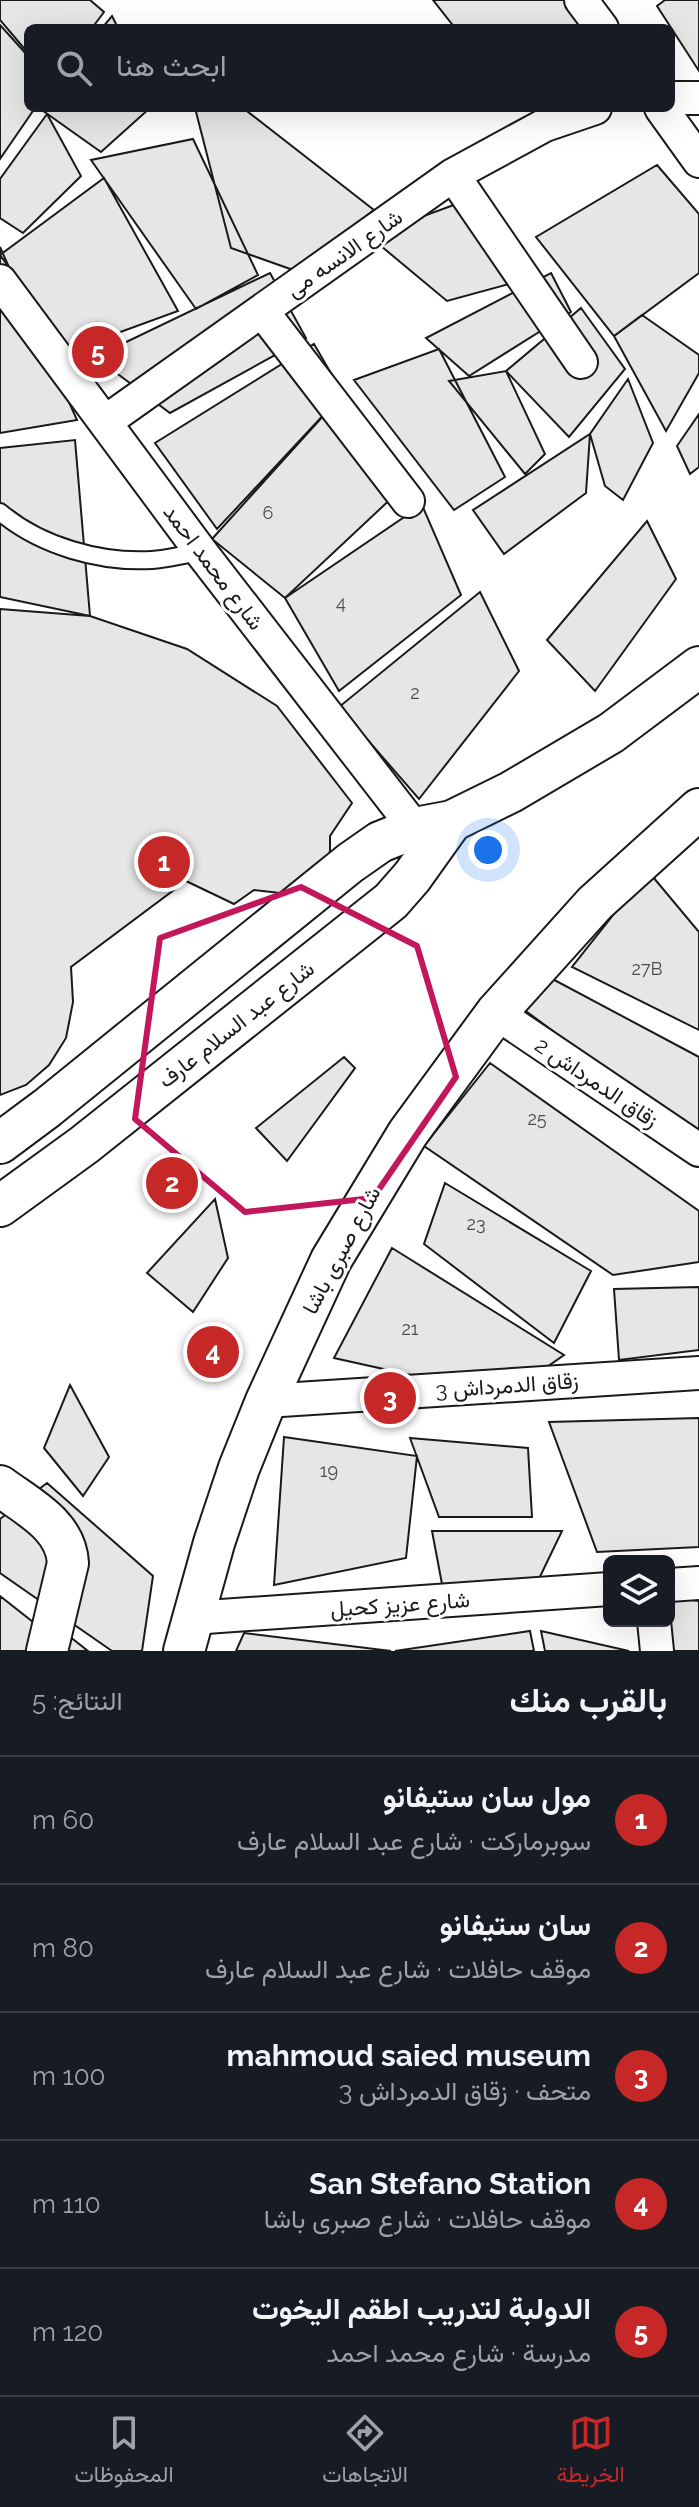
<!DOCTYPE html>
<html lang="ar">
<meta charset="utf-8">
<style>
body{margin:0;font-family:Raleway,Vazirmatn,sans-serif;background:#242831;color:#f1f3f6;direction:rtl}
.controls{position:absolute;right:24px;bottom:24px;display:grid;overflow:hidden;border-radius:12px;box-shadow:0 8px 32px #0002}
.controls button{width:72px;height:72px;display:grid;place-items:center;padding:0;border:0;border-bottom:2px solid #363941;background:#171b24;color:#f1f3f6;font:40px sans-serif}
.you{position:absolute;left:488px;top:850px;width:28px;height:28px;margin:-20px;border:6px solid #fff;border-radius:50%;background:#1a73e8;box-shadow:0 0 0 12px #1a73e833}
.badge{display:grid;place-items:center;width:52px;height:52px;border-radius:50%;background:#c62828;color:#fff;font-size:26px;font-weight:700}
.pin{position:absolute;translate:-50% -50%;border:4px solid #fff;box-shadow:0 2px 8px #0006}
.list{margin:0;padding:0;list-style:none}
h2{display:flex;justify-content:space-between;align-items:center;height:104px;margin:0;padding:0 32px;font-size:34px}
h2 small{font-size:26px;font-weight:400;color:#9ea1a6}
.list li{display:grid;grid-template-columns:52px 1fr auto;gap:24px;align-items:center;box-sizing:border-box;height:128px;padding:0 32px;border-top:2px solid #363941}
.list b{display:block;font-size:30px;white-space:nowrap}
.list p{margin:0;font-size:26px;white-space:nowrap;color:#9ea1a6}
.list em{font-size:26px;font-style:normal;color:#9ea1a6}
.icon{flex:none;width:44px;height:44px;fill:none;stroke:currentColor;stroke-width:2;stroke-linecap:round;stroke-linejoin:round}
.map{position:relative;flex:none;width:699px;height:1651px;overflow:hidden;direction:ltr}
.search{position:absolute;background:#171b24;box-shadow:0 8px 32px #0002;left:24px;right:24px;top:24px;height:88px;display:flex;align-items:center;gap:20px;box-sizing:border-box;padding:0 28px;border-radius:12px;color:#9ea1a6;font-size:30px}
.sheet{height:744px;background:#171b24}
nav{display:flex;justify-content:space-around;align-items:center;box-sizing:border-box;height:112px;border-top:2px solid #363941;background:#171b24;font-size:22px;color:#9ea1a6}
nav a{display:grid;justify-items:center;gap:4px}
nav .on{color:#c62828}
.map>svg:first-child{display:block}
</style>
<div class="map">
<svg width="699" height="1651" viewBox="0 0 699 1651">
<rect width="100%" height="100%" fill="#fff"/>
<path fill="#e6e6e6" stroke="#1a1a1a" stroke-width="2" d="M0,0H90L104,12L92,28H28V53L0,20Z
M433,0H588L605,28H455Z
M665,0H699V71L657,6Z
M112,16L118,28H102Z
M0,25L28,56V108H35L0,159Z
M39,108H150L101,152Z
M195,108H243L374,210L296,271L231,248Z
M47,114L81,176L23,233L0,218V179Z
M193,139L258,275L196,309L91,160Z
M657,165L699,214V273L614,336L536,237Z
M104,178L178,311L71,350L0,255Z
M470,199L535,277L447,301L369,236Z
M0,247L77,420L0,433Z
M270,273L306,338L170,413L95,357Z
M551,273L571,312L469,376L426,338Z
M581,308L625,369L569,437L506,371Z
M642,315L699,355V373L666,431L614,336Z
M314,344L343,394L217,529L155,443Z
M439,349L505,477L454,510L354,380Z
M506,371L545,454L525,474L449,381Z
M628,379L653,443L623,500L605,486L590,434Z
M343,394L412,479L285,598L212,539Z
M699,414V467L690,474L677,446Z
M590,434L586,493L504,554L473,510Z
M75,440L90,616L0,597V448Z
M422,505L461,595L339,691L285,598Z
M647,521L676,579L595,691L547,640Z
M480,592L519,671L419,799L339,707Z
M0,609L90,616L187,649L277,706L352,803L330,836V851L325,873L297,895L254,890L234,904L186,881L71,967L73,1002L66,1038L49,1065L26,1085L0,1095Z
M648,871L699,932V1030L572,967Z
M545,975L699,1057V1139L519,1006Z
M344,1057L355,1068L287,1161L256,1128Z
M490,1063L699,1211V1262L613,1275L424,1146Z
M445,1183L591,1271L554,1343L424,1244Z
M215,1199L228,1258L193,1312L147,1273Z
M392,1248L564,1355L531,1378H424L334,1358Z
M699,1287V1350L619,1360L614,1289Z
M70,1385L109,1457L83,1496L44,1448Z
M699,1418V1547L597,1552L549,1422Z
M284,1437L417,1456L406,1558L274,1585Z
M410,1438L528,1448L532,1517H439Z
M47,1483L153,1576L142,1651H112L0,1573V1519Z
M432,1531H562L535,1587L517,1589L442,1584Z
M0,1596L33,1622L59,1651H0Z
M671,1597L699,1601V1651H664Z
M530,1631L534,1651H395Z
M541,1631L629,1651H545Z
M244,1633L391,1651H236Z
M69,1636L88,1651H65Z"/>
<g fill="none" stroke-linecap="round" stroke-linejoin="round">
<g stroke="#1a1a1a" stroke-width="20">
<path id="service" d="M0,512C40,546 100,563 152,560C168,559 185,554 201,552"/>
</g>
<g stroke="#1a1a1a" stroke-width="36">
<path id="minor" d="M581,0L602,28
M671,98H699
M661,108L699,161
M453,175L581,362
M0,281L201,552L427,844
M262,311L408,501
M105,422L453,175L545,125L595,108
M496,1013L699,1150
M266,1401L699,1373
M669,1585L699,1583
M192,1618L609,1589
M654,1621L657,1651"/>
</g>
<g stroke="#1a1a1a" stroke-width="44">
<path id="tertiary" d="M0,1143L47,1108L350,863L380,842L415,828L452,821L511,792L611,733L699,667
M0,1206L84,1145L391,901L412,877L452,821
M0,1486C28,1507 66,1525 68,1563L47,1651
M184,1651L214,1543L239,1468L266,1401L331,1260L408,1133L496,1013L595,903L699,809"/>
</g>
<use href="#service" stroke="#fff" stroke-width="16"/>
<use href="#minor" stroke="#fff" stroke-width="32"/>
<use href="#tertiary" stroke="#fff" stroke-width="40"/>
</g>
<path fill="none" stroke="#c2185b" stroke-width="6" stroke-linejoin="round" d="M301,887L417,946L456,1077L373,1198L245,1212L135,1119L160,938Z"/>
<g text-anchor="middle" dominant-baseline="central" stroke-width="6" stroke-linejoin="round" paint-order="stroke">
<g font-size="18" fill="#4d4d4d">
<text x="268" y="512">6</text>
<text x="341" y="602">4</text>
<text x="415" y="692">2</text>
<text x="647" y="968">27B</text>
<text x="537" y="1118">25</text>
<text x="476" y="1223">23</text>
<text x="410" y="1328">21</text>
<text x="329" y="1470">19</text>
</g>
<g font-size="22" fill="#1a1a1a" stroke="#fff">
<text transform="translate(344 253) rotate(-35)">شارع الانسه مى</text>
<text transform="translate(214 567) rotate(53)">شارع محمد احمد</text>
<text transform="translate(236 1024) rotate(-38)">شارع عبد السلام عارف</text>
<text transform="translate(597 1082) rotate(34)">زقاق الدمرداش 2</text>
<text transform="translate(341 1250) rotate(-62)">شارع صبرى باشا</text>
<text transform="translate(507 1385) rotate(-4)">زقاق الدمرداش 3</text>
<text transform="translate(400 1604) rotate(-4)">شارع عزيز كحيل</text>
</g>
</g>
</svg>
<div class="controls">
<button><svg class="icon" aria-label="layers" viewBox="0 0 24 24"><path d="M12 4l9 5-9 5-9-5zM3 14l9 5 9-5"/></svg></button>
</div>
<div class="you"></div>
<div class="pin badge" style="left:164px;top:862px">1</div>
<div class="pin badge" style="left:172px;top:1183px">2</div>
<div class="pin badge" style="left:390px;top:1398px">3</div>
<div class="pin badge" style="left:213px;top:1352px">4</div>
<div class="pin badge" style="left:98px;top:352px">5</div>
<div class="search"><svg class="icon" aria-label="search" viewBox="0 0 24 24"><circle cx="10" cy="10" r="6"/><path d="M15 15l6 6"/></svg>ابحث هنا</div>
</div>
<section class="sheet">
<h2>بالقرب منك<small>النتائج: 5</small></h2>
<ul class="list">
<li><span class="badge">1</span><div><b>مول سان ستيفانو</b><p>سوبرماركت · شارع عبد السلام عارف</p></div><em>60 m</em></li>
<li><span class="badge">2</span><div><b>سان ستيفانو</b><p>موقف حافلات · شارع عبد السلام عارف</p></div><em>80 m</em></li>
<li><span class="badge">3</span><div><b>mahmoud saied museum</b><p>متحف · زقاق الدمرداش 3</p></div><em>100 m</em></li>
<li><span class="badge">4</span><div><b>San Stefano Station</b><p>موقف حافلات · شارع صبرى باشا</p></div><em>110 m</em></li>
<li><span class="badge">5</span><div><b>الدولبة لتدريب اطقم اليخوت</b><p>مدرسة · شارع محمد احمد</p></div><em>120 m</em></li>
</ul>
</section>
<nav>
<a class="on"><svg class="icon" aria-label="map" viewBox="0 0 24 24"><path d="M3 6l6-2 6 2 6-2v14l-6 2-6-2-6 2zM9 4v14M15 6v14"/></svg>الخريطة</a>
<a><svg class="icon" aria-label="directions" viewBox="0 0 24 24"><path d="M12 3l9 9-9 9-9-9zM9 14v-3h6M13 9l2 2-2 2"/></svg>الاتجاهات</a>
<a><svg class="icon" aria-label="saved" viewBox="0 0 24 24"><path d="M7 4h10v16l-5-4-5 4z"/></svg>المحفوظات</a>
</nav>
